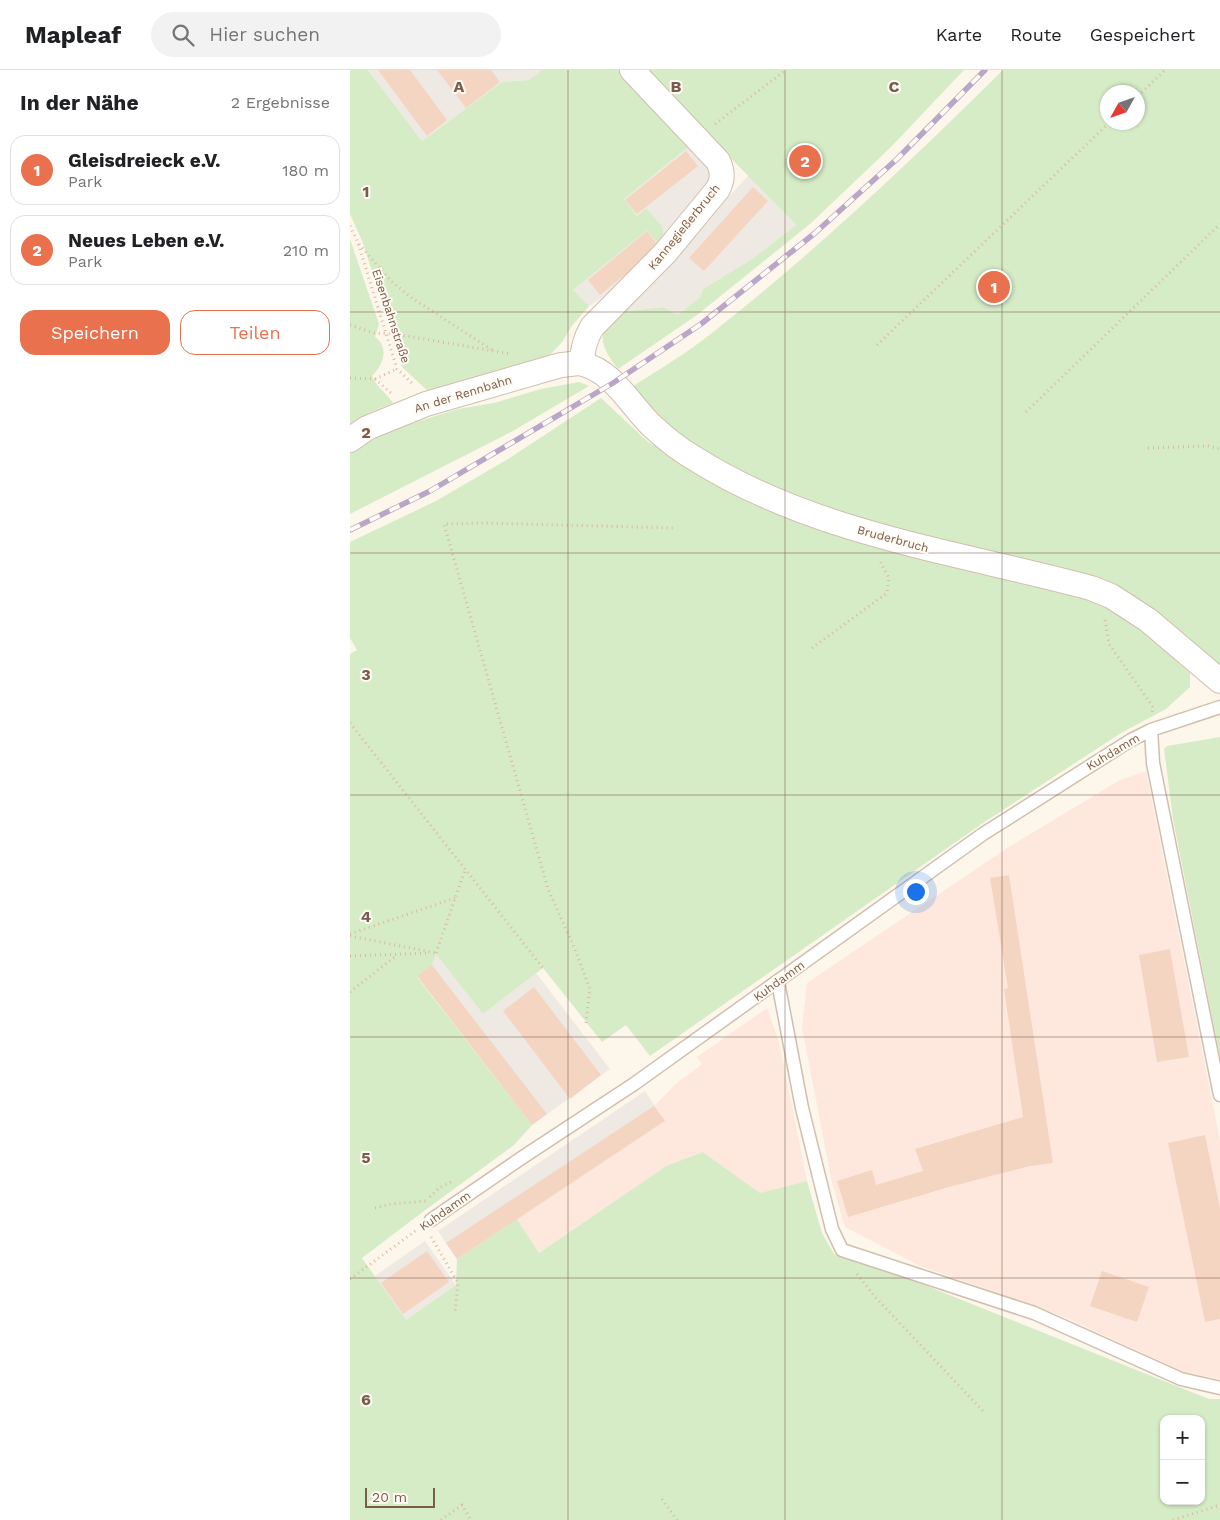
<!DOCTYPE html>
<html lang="de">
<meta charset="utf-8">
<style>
body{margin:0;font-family:"Work Sans",sans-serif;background:#f2f2f2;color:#202124}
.controls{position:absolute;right:15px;bottom:15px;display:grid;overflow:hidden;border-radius:10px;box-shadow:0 1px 4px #0004}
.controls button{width:45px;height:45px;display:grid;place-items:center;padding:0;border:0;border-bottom:1px solid #e0e0e0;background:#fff;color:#202124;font:25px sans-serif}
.compass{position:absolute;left:750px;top:15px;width:45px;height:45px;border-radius:50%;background:#fff;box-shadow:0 1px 4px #0004;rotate:230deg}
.scale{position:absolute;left:15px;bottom:12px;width:70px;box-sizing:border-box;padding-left:5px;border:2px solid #7a5c4c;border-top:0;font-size:14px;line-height:18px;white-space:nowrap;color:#7a5c4c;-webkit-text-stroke:4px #fffaf2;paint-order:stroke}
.you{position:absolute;left:565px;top:821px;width:18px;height:18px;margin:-12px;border:4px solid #fff;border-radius:50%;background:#1a73e8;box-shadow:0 0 0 8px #1a73e833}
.badge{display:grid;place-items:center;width:32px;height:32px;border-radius:50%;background:#ea714d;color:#fff;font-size:16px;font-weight:700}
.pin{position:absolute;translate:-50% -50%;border:2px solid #fff;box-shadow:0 1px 5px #0006}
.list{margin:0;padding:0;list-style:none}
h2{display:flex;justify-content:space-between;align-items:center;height:65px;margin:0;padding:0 20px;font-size:21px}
h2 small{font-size:16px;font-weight:400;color:#757577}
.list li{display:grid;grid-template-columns:32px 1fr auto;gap:15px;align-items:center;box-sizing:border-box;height:70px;margin:0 10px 10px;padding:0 10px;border:1px solid #e0e0e0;border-radius:15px}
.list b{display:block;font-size:19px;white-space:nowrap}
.list p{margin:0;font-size:16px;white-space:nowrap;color:#757577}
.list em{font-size:16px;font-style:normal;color:#757577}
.actions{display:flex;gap:10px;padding:15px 20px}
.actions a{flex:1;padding:11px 0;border:1px solid #ea714d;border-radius:15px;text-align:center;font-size:18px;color:#ea714d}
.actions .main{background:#ea714d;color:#fff}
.icon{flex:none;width:28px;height:28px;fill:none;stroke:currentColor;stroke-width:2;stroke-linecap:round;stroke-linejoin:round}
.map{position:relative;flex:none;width:870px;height:1450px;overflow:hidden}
header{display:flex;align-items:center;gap:30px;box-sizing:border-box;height:70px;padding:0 25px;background:#fff;border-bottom:1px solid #e0e0e0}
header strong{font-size:24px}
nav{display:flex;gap:28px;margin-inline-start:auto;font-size:18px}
.search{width:350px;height:45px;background:#f2f2f2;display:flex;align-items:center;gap:12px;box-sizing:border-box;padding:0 18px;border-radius:28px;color:#757577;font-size:19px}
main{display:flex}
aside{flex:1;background:#fff}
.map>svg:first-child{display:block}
</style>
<header>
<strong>Mapleaf</strong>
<div class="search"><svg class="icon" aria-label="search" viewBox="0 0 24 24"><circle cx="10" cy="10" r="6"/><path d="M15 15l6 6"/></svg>Hier suchen</div>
<nav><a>Karte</a><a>Route</a><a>Gespeichert</a></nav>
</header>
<main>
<aside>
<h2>In der Nähe<small>2 Ergebnisse</small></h2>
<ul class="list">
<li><span class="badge">1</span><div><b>Gleisdreieck e.V.</b><p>Park</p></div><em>180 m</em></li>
<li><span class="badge">2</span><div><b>Neues Leben e.V.</b><p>Park</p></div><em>210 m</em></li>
</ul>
<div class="actions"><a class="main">Speichern</a><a>Teilen</a></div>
</aside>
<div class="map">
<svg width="870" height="1450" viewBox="0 0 870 1450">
<rect width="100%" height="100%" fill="#fdf6ea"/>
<path fill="#fee8de" d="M796,701L870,1070V1309L834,1302L712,1246L568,1195L495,1157L482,1113L452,958L457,913L657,778L770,710Z
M417,938L429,972L457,1111L410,1123L353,1082L316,1096L189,1183L167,1149L314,1052L304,1036L327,1013L352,994L347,987Z"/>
<path fill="#efe9e3" d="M18,0H192L179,10L152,12L72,71Z
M342,74L359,97L360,108L317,171L296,138L287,146L274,129Z
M399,105L446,155L402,189L353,219L350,227L329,244H325L314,237L280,241L275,237Z
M297,159L311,177L252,228L239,236L222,220Z
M86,883L133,944L186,903L260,999L182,1055L67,906L82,895Z
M295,1021L315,1051L107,1189L88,1161Z
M75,1171L106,1215L56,1251L25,1206Z"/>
<path fill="#d6ecc7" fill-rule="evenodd" d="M0,0H18L72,71L152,12L179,10L192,0H270L342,74L274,129L287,146L296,138L312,156L314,168L309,175L297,160L223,220L239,236L221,257L213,271L198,287L80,323L52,297L13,173L0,144Z
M294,0H614L541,77L460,154L347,245L268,299C260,288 249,275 254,261L275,237L280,241L314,237L325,244H329L350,227L353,219L402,189L446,155C396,102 344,53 294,0Z
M653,0H870V599L804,542L517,452L405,411L349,381L308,351L280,318C308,300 337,283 362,263C465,182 560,92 653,0ZM758,22H788V52H758Z
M0,169L29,254L25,267C40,278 33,295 22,306C26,317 36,322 43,333L21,342L0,354Z
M229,312L239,316L163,361L0,444V382L43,359L108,339L144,333L191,319Z
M251,328L297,371L337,396L760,536L790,558L840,603V617L816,639L771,663L633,753L300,986L276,955L252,972L193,898L133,944L86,884L82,895L67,907L182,1055L164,1075L74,1141L12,1188L56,1250L106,1215L107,1189L167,1149L189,1183L316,1096L353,1082L410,1123L457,1111L472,1163L484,1184L552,1206L859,1329H870V1450H0V584L7,580L0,568V472L86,431L158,389ZM814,1349H851V1431H814Z
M870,667V987L823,749L814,679L817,676Z"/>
<path fill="#f4d5c1" d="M28,0H60L97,50L77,66Z
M87,0H141L150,12L116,38Z
M336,81L348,96L287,144L275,130Z
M403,117L418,131L354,201L339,188Z
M297,161L309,177L250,225L238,210Z
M659,805L703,1093L680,1096L599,1117L498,1147L487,1111L522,1100L526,1115L573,1101L565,1079L673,1047L654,919L658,918L640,808Z
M820,879L839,987L807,992L789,885Z
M82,895L197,1044L182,1055L67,906Z
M184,917L251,1005L220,1029L153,941Z
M304,1036L315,1051L107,1189L96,1173Z
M855,1065L870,1138V1249L855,1252L818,1073Z
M77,1181L99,1212L53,1244L31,1213Z
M752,1201L799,1217L787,1252L740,1236Z"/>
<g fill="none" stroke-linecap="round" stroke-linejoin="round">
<g stroke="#d1beae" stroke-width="15">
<path id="service" d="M801,660L803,693L870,1025
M428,912L452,1038L482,1159L492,1180L684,1243L831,1309L870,1318
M81,1150L173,1087L284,1014L633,764L781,670L801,660L870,637"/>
</g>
<g stroke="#d1beae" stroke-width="26">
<path id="minor" d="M232,293C232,279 235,269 242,257L316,182L368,119C373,109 373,102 368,91L282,0
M0,370L17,358L76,334L211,295C218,295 227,292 233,294C264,302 281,336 302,356C315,368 330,380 344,388C464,464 608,482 741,518L761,526L798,550L870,611"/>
</g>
<path stroke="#dab9a3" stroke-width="3" stroke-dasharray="1 4" stroke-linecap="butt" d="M788,26L815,0
M365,54L436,0
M0,156L8,173L47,299L64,315
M9,174L40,210L59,226L142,280
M0,255L24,263L45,264L161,284
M527,275L760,52
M0,308L25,309L47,299
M25,309L41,323
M676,342L870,154
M798,378L858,376L870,379
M755,550L759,574L803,637L802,642
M462,578L537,523L539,508L530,491
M0,653L193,898
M0,864L105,828
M0,866L86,883
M86,883L115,800
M0,886L80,883
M0,922L47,885
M236,953L240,919L224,877L198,819L94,454L133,453L326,458
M80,1127L89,1118L101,1112
M25,1138L41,1134L76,1131
M81,1167L108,1213L105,1242
M507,1204L526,1228L634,1342
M0,1209L68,1159
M312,1429L327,1450
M91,1450L112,1435L121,1450
M823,1450L870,1435"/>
<use href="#service" stroke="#fff" stroke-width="12"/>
<use href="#minor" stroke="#fff" stroke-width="24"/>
<g stroke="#b9a6c9" stroke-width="5.5">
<path id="rail" d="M0,460L80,421L263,313L351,254L465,163L547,89L635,0"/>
</g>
<use href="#rail" stroke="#fffaf2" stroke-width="4" stroke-dasharray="11" stroke-linecap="butt"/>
</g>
<path fill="none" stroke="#7a5c4c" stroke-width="1" stroke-opacity="0.55" d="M218,0V1450M435,0V1450M652,0V1450M0,242H870M0,483H870M0,725H870M0,967H870M0,1208H870"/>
<g text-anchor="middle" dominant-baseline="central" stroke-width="4" stroke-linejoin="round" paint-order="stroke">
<g font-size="12" fill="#7a5c4c" stroke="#fffaf2">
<text transform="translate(334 157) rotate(-51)">Kannegießerbruch</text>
<text transform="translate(41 246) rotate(72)">Eisenbahnstraße</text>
<text transform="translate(113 324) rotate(-17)">An der Rennbahn</text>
<text transform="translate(543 469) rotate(15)">Bruderbruch</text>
<text transform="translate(763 682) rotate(-31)">Kuhdamm</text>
<text transform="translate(429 911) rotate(-36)">Kuhdamm</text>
<text transform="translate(95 1141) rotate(-35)">Kuhdamm</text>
</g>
</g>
<g font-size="16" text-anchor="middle" font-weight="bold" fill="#7a5c4c" stroke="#fffaf2" stroke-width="4" stroke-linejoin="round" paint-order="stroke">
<text x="109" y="22">A</text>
<text x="326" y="22">B</text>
<text x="544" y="22">C</text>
<text x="16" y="127">1</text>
<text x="16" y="368">2</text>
<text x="16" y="610">3</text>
<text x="16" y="852">4</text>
<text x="16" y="1093">5</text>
<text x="16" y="1335">6</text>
</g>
</svg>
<div class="controls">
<button>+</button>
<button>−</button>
</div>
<svg class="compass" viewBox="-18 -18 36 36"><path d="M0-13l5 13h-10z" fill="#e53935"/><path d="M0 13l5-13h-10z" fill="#757577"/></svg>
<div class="scale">20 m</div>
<div class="you"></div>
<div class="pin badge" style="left:644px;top:217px">1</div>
<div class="pin badge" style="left:455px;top:91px">2</div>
</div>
</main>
